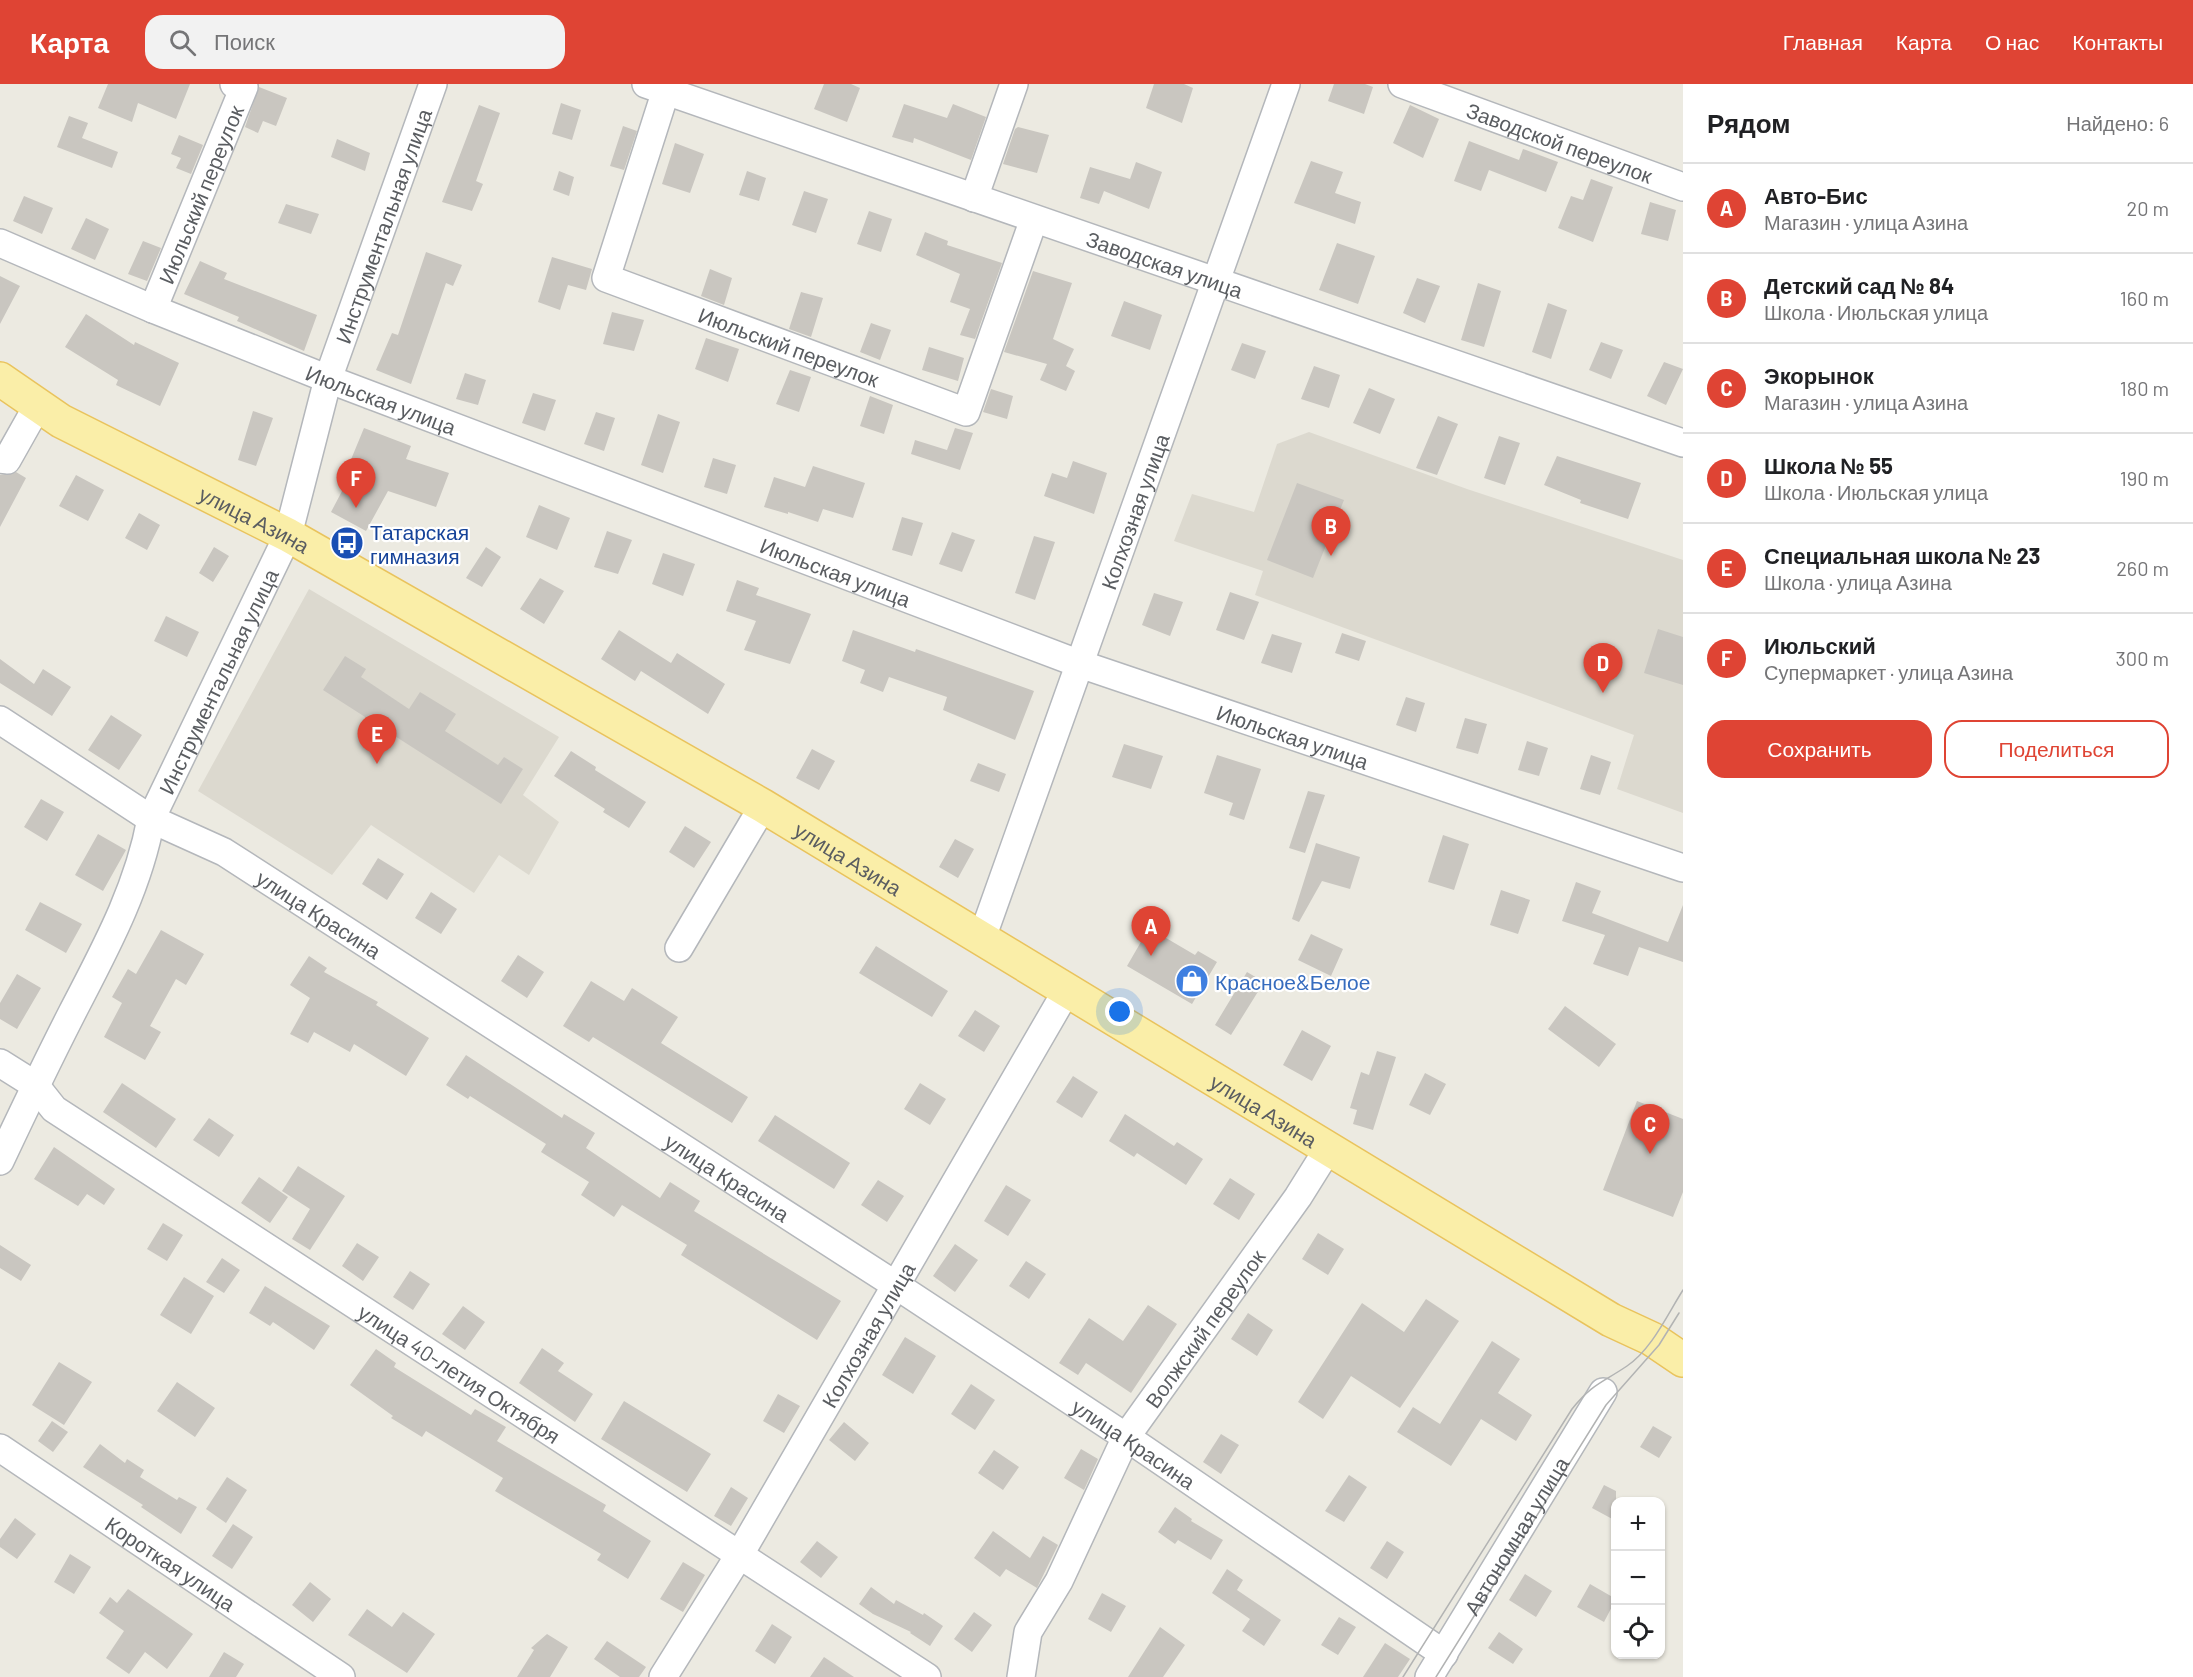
<!DOCTYPE html>
<html lang="ru">
<meta charset="utf-8">
<style>
body{margin:0;font-family:Barlow,sans-serif;background:#f2f2f2;color:#202124}
.controls{position:absolute;right:18px;bottom:18px;display:grid;overflow:hidden;border-radius:12px;box-shadow:0 2px 4px #0004}
.controls button{width:54px;height:54px;display:grid;place-items:center;padding:0;border:0;border-bottom:2px solid #e0e0e0;background:#fff;color:#202124;font:30px sans-serif}
.you{position:absolute;left:1120px;top:928px;width:21px;height:21px;margin:-15px;border:4px solid #fff;border-radius:50%;background:#1a73e8;box-shadow:0 0 0 9px #1a73e833}
.badge{display:grid;place-items:center;width:39px;height:39px;border-radius:50%;background:#df4434;color:#fff;font-size:20px;font-weight:700}
.pin{position:absolute;translate:-50% -50px;filter:drop-shadow(0 2px 3px #0008)}
.pin::after{content:'';position:absolute;top:32px;width:21px;height:18px;background:inherit;clip-path:polygon(0 0,100% 0,50% 100%)}
.list{margin:0;padding:0;list-style:none}
h2{display:flex;justify-content:space-between;align-items:center;height:78px;margin:0;padding:0 24px;font-size:26px}
h2 small{font-size:20px;font-weight:400;color:#757577}
.list li{display:grid;grid-template-columns:39px 1fr auto;gap:18px;align-items:center;box-sizing:border-box;height:90px;padding:0 24px;border-top:2px solid #e0e0e0}
.list b{display:block;font-size:22px;white-space:nowrap}
.list p{margin:0;font-size:20px;white-space:nowrap;color:#757577}
.list em{font-size:20px;font-style:normal;color:#757577}
.actions{display:flex;gap:12px;padding:18px 24px}
.actions a{flex:1;padding:14px 0;border:2px solid #df4434;border-radius:18px;text-align:center;font-size:21px;color:#df4434}
.actions .main{background:#df4434;color:#fff}
.icon{flex:none;width:33px;height:33px;fill:none;stroke:currentColor;stroke-width:2;stroke-linecap:round;stroke-linejoin:round}
.map{position:relative;flex:none;width:1683px;height:1593px;overflow:hidden}
header{display:flex;align-items:center;gap:36px;box-sizing:border-box;height:84px;padding:0 30px;background:#df4434;color:#fff}
header strong{font-size:28px}
nav{display:flex;gap:33px;margin-inline-start:auto;font-size:21px}
.search{width:420px;height:54px;background:#f2f2f2;display:flex;align-items:center;gap:15px;box-sizing:border-box;padding:0 21px;border-radius:18px;color:#757577;font-size:22px}
main{display:flex}
aside{flex:1;background:#fff}
.map>svg:first-child{display:block}
</style>
<header>
<strong>Карта</strong>
<div class="search"><svg class="icon" aria-label="search" viewBox="0 0 24 24"><circle cx="10" cy="10" r="6"/><path d="M15 15l6 6"/></svg>Поиск</div>
<nav><a>Главная</a><a>Карта</a><a>О нас</a><a>Контакты</a></nav>
</header>
<main>
<div class="map">
<svg width="1683" height="1593" viewBox="0 0 1683 1593">
<rect width="100%" height="100%" fill="#eceae1"/>
<path fill="#dcd9cf" d="M1309,348L1467,405L1683,476V729L1617,705L1634,651L1255,511L1263,487L1174,457L1192,410L1254,428L1277,360Z
M309,505L559,653L523,711L559,738L529,791L499,771L474,809L371,741L332,791L198,707Z"/>
<path fill="#c9c6c0" d="M108,0H190L176,35L138,19L132,38L98,24Z
M824,0H851L860,4L847,38L814,25Z
M1154,0H1184L1193,4L1182,39L1146,24Z
M1334,0H1365L1373,3L1364,30L1328,17Z
M259,3L287,14L276,42L263,37L258,49L245,43Z
M561,19L581,26L572,56L552,50Z
M904,20L947,34L953,20L986,33L971,76L914,54L913,59L892,53Z
M479,21L500,29L476,97L483,100L472,127L442,118Z
M1410,21L1439,35L1423,74L1393,59Z
M69,32L88,39L82,54L118,68L112,84L57,63Z
M623,42L637,47L624,86L610,82Z
M1018,43L1049,51L1037,89L1003,80L1015,45Z
M179,51L203,61L191,90L176,84L181,74L171,70Z
M337,55L370,69L365,87L331,73Z
M1469,57L1519,76L1523,65L1558,78L1546,108L1489,86L1481,107L1454,97Z
M675,59L704,70L690,109L662,100Z
M1311,77L1343,88L1335,109L1361,118L1355,140L1294,119Z
M1136,78L1162,88L1149,125L1104,107L1099,120L1080,114L1090,83L1130,95Z
M559,87L574,93L569,112L553,106Z
M747,87L766,94L759,117L739,111Z
M1591,95L1613,103L1593,158L1558,144L1571,112L1583,116Z
M804,107L828,115L816,149L792,141Z
M24,112L53,124L42,150L13,137Z
M1650,118L1676,126L1668,157L1641,150Z
M286,120L319,130L311,150L278,139Z
M869,127L892,135L881,168L857,160Z
M86,134L109,145L95,176L71,165Z
M925,148L948,157L947,161L1002,179L975,255L960,251L970,225L950,218L960,190L916,171Z
M143,157L161,164L147,197L128,190Z
M1337,159L1375,172L1358,220L1319,206Z
M426,168L462,181L453,202L446,199L411,300L376,286L392,249L398,251Z
M552,173L592,185L586,206L568,201L560,226L538,218Z
M200,177L227,189L224,195L317,231L304,267L237,237L239,233L184,210Z
M710,185L732,194L724,221L701,212Z
M1033,187L1072,199L1053,255L1074,265L1066,282L1075,287L1066,307L1040,296L1047,280L1004,268Z
M0,192L20,202L0,240Z
M1417,194L1440,202L1425,239L1403,229Z
M1478,199L1501,207L1484,263L1461,256Z
M801,208L823,214L811,253L789,245Z
M1124,217L1162,231L1150,266L1111,252Z
M1548,219L1567,226L1551,275L1532,268Z
M612,228L644,236L634,267L603,260Z
M86,230L134,261L135,258L179,279L160,322L116,301L118,296L65,263Z
M871,239L891,246L880,276L860,268Z
M706,254L739,265L728,298L695,285Z
M1601,258L1623,266L1611,295L1589,286Z
M1242,259L1266,267L1255,295L1231,286Z
M929,263L964,274L958,297L922,286Z
M1664,278L1683,285L1666,321L1647,312Z
M1314,282L1340,291L1329,324L1301,315Z
M790,286L811,293L799,328L776,320Z
M465,289L486,296L478,321L456,315Z
M1369,304L1395,315L1380,350L1353,339Z
M991,305L1013,312L1007,335L983,328Z
M533,309L556,316L545,347L522,339Z
M870,312L893,321L884,350L860,342Z
M253,327L273,334L256,382L238,376Z
M596,328L615,334L604,367L584,360Z
M658,330L680,338L663,389L641,381Z
M1438,332L1458,340L1437,391L1416,384Z
M364,344L411,362L406,375L449,389L436,423L388,407L366,447L331,428L350,392L345,390Z
M955,344L973,349L960,386L911,370L915,356L947,366Z
M1499,352L1520,359L1505,401L1484,394Z
M1557,372L1641,399L1628,435L1580,419L1581,416L1544,401Z
M713,374L736,381L727,410L704,403Z
M1073,377L1107,389L1094,430L1044,412L1052,389L1067,394Z
M813,382L865,399L853,434L823,425L818,438L788,428V430L764,423L774,393L805,403Z
M16,388L26,394L0,443V391Z
M76,391L104,406L88,437L59,422Z
M1297,399L1344,416L1313,494L1267,476Z
M539,421L570,434L557,466L526,453Z
M139,429L160,441L147,466L125,454Z
M902,433L923,439L912,472L892,466Z
M607,447L632,456L618,490L594,483Z
M952,448L975,456L962,488L939,480Z
M1034,452L1055,458L1035,516L1015,509Z
M214,463L229,472L213,498L199,489Z
M486,463L501,473L482,503L466,494Z
M663,469L695,480L683,512L652,500Z
M540,494L564,507L544,540L520,525Z
M737,496L759,504L756,511L811,530L790,580L744,566L756,537L726,527Z
M1230,508L1259,518L1244,556L1216,546Z
M1154,509L1183,518L1170,552L1142,541Z
M166,532L199,548L187,573L154,557Z
M1658,545L1683,553V601L1644,589Z
M619,546L671,579L677,569L725,600L708,630L641,587L635,597L601,575Z
M853,546L915,568L916,565L1034,607L1015,656L943,626L947,613L889,593L883,608L860,599L865,586L842,577Z
M1342,549L1366,557L1359,577L1335,569Z
M1272,550L1302,559L1292,589L1261,579Z
M345,572L366,585L361,593L409,625L420,608L456,630L445,647L498,681L504,673L523,685L501,720L323,606Z
M0,575L34,600L43,585L71,603L52,632L0,599Z
M1406,613L1425,619L1416,648L1396,641Z
M111,631L142,651L119,686L88,666Z
M1465,634L1487,640L1478,670L1456,664Z
M1527,657L1548,664L1539,692L1518,686Z
M1124,660L1163,672L1151,705L1112,693Z
M812,665L835,677L819,706L796,694Z
M571,667L596,683L595,686L646,718L629,744L603,728L605,725L554,692Z
M1217,671L1261,685L1244,736L1229,731L1233,719L1204,709Z
M1591,671L1611,678L1600,711L1580,705Z
M978,679L1006,690L999,708L970,697Z
M1308,707L1325,711L1305,769L1289,764Z
M41,715L64,728L47,757L24,743Z
M685,742L711,758L694,784L669,768Z
M98,750L126,766L103,807L75,791Z
M1443,751L1469,760L1454,806L1428,798Z
M955,755L974,765L958,794L939,783Z
M1316,759L1360,773L1350,805L1322,797L1299,838L1292,835Z
M378,774L404,790L387,816L362,800Z
M1576,798L1601,807L1592,829L1668,858L1683,821V878L1639,863L1628,892L1593,880L1605,851L1562,837Z
M1501,806L1530,816L1518,850L1490,841Z
M431,808L457,825L441,850L415,834Z
M40,818L82,840L66,869L25,846Z
M1149,844L1195,871L1198,867L1217,878L1192,920L1127,882Z
M161,846L204,870L186,901L176,895L150,942L161,948L145,976L104,953L122,919L112,913L128,885L136,890Z
M1311,850L1343,865L1331,892L1298,876Z
M876,862L948,907L932,933L859,889Z
M518,871L544,888L527,914L501,897Z
M309,872L327,884L324,888L378,918L376,921L429,954L406,992L354,960L350,968L314,948L308,959L290,950L310,914L290,901Z
M1247,888L1264,898L1231,951L1215,941Z
M17,890L41,904L17,945L0,935V919Z
M591,897L624,917L632,904L678,933L661,959L748,1013L732,1039L593,953L589,958L563,942Z
M1565,922L1616,960L1599,983L1548,945Z
M975,926L1000,942L984,968L958,952Z
M1302,946L1331,962L1312,997L1283,981Z
M1377,967L1396,973L1373,1046L1353,1040L1357,1026L1350,1024L1361,988L1369,991Z
M466,971L562,1034L564,1030L595,1049L586,1064L660,1114L670,1098L700,1117L694,1127L841,1217L817,1256L681,1171L687,1161L622,1121L614,1133L581,1111L589,1098L541,1068L546,1060L470,1012L468,1015L446,1001Z
M1425,989L1446,1000L1430,1031L1409,1021Z
M1073,992L1098,1008L1082,1034L1056,1018Z
M122,999L176,1035L156,1064L103,1028Z
M920,999L946,1015L930,1041L904,1025Z
M1637,1017L1683,1035V1108L1673,1133L1603,1106Z
M1125,1030L1174,1062L1177,1058L1203,1075L1186,1101L1137,1069L1134,1073L1109,1057Z
M775,1031L850,1079L834,1105L758,1057Z
M209,1034L234,1051L219,1073L193,1056Z
M54,1063L115,1105L104,1121L87,1110L78,1122L34,1095Z
M298,1082L345,1112L310,1166L292,1155L310,1125L282,1107Z
M259,1093L288,1113L270,1139L241,1119Z
M1230,1094L1255,1110L1239,1136L1213,1120Z
M878,1096L904,1112L887,1138L861,1121Z
M1006,1101L1031,1116L1008,1152L984,1137Z
M163,1139L183,1151L167,1177L147,1165Z
M1318,1149L1344,1165L1328,1191L1302,1175Z
M357,1159L379,1173L363,1197L342,1182Z
M955,1160L978,1176L955,1208L933,1192Z
M0,1161L31,1181L21,1197L0,1184Z
M222,1174L240,1186L224,1209L206,1198Z
M1026,1177L1046,1190L1029,1215L1009,1202Z
M410,1187L430,1200L413,1226L393,1213Z
M184,1193L214,1212L191,1250L160,1231Z
M265,1202L330,1242L314,1266L273,1238L270,1242L249,1229Z
M1426,1215L1459,1237L1400,1324L1351,1292L1323,1335L1298,1318L1362,1219L1404,1248Z
M1148,1221L1177,1240L1131,1309L1086,1279L1078,1291L1059,1279L1089,1234L1123,1257Z
M463,1222L485,1238L465,1266L442,1250Z
M1248,1229L1273,1246L1257,1272L1231,1255Z
M905,1253L936,1272L913,1310L882,1291Z
M1492,1257L1520,1275L1498,1309L1532,1331L1516,1357L1481,1335L1451,1382L1397,1348L1413,1323L1440,1340Z
M542,1264L564,1279L558,1287L593,1310L575,1338L519,1299Z
M376,1265L396,1279L394,1283L471,1331L475,1325L506,1343L497,1357L606,1421L603,1427L651,1457L628,1495L597,1476L601,1470L495,1407L503,1394L426,1347L422,1353L391,1334L393,1332L350,1301Z
M59,1278L92,1298L64,1341L32,1321Z
M177,1298L215,1324L195,1353L157,1327Z
M971,1300L995,1316L975,1346L951,1330Z
M778,1310L800,1322L784,1349L763,1337Z
M624,1317L711,1370L687,1408L601,1355Z
M52,1337L68,1348L53,1368L38,1357Z
M844,1338L869,1359L855,1377L829,1356Z
M1653,1342L1672,1353L1659,1374L1640,1363Z
M1221,1350L1239,1361L1221,1390L1203,1378Z
M100,1360L125,1379L127,1375L144,1386L140,1393L177,1416L179,1413L197,1423L181,1450L141,1423L143,1421L83,1383Z
M1081,1365L1098,1375L1084,1406L1064,1394Z
M994,1366L1019,1383L1003,1406L978,1389Z
M1349,1391L1367,1403L1344,1438L1325,1427Z
M227,1393L247,1406L226,1439L206,1425Z
M1604,1401L1616,1407V1437L1592,1424Z
M731,1403L748,1414L731,1442L714,1432Z
M1175,1423L1192,1435L1191,1437L1223,1456L1211,1476L1178,1456L1175,1460L1158,1448Z
M15,1434L36,1450L17,1475L0,1463V1455Z
M233,1440L253,1453L232,1485L212,1472Z
M993,1447L1030,1474L1043,1452L1058,1461L1037,1504L1006,1485L1000,1493L974,1474Z
M817,1457L838,1473L821,1494L800,1478Z
M1387,1457L1404,1468L1387,1495L1370,1484Z
M70,1470L91,1483L74,1510L54,1498Z
M683,1478L705,1491L683,1528L660,1515Z
M1227,1485L1243,1496L1237,1506L1281,1536L1264,1562L1242,1547L1250,1535L1212,1509Z
M1525,1490L1552,1507L1536,1533L1509,1516Z
M310,1498L331,1515L313,1538L292,1521Z
M1590,1500L1616,1515L1604,1538L1577,1523Z
M871,1503L894,1520L896,1516L923,1531L924,1529L943,1542L930,1562L910,1549L911,1548L873,1530L859,1520Z
M128,1505L193,1550L167,1585L145,1568L129,1590L106,1574L124,1547L99,1529L110,1513L117,1519Z
M1102,1509L1126,1522L1111,1548L1088,1535Z
M367,1525L392,1543L403,1528L435,1550L407,1589L348,1551Z
M974,1528L992,1541L972,1568L954,1555Z
M1339,1533L1356,1543L1338,1571L1321,1561Z
M772,1540L792,1553L775,1580L755,1567Z
M1160,1543L1185,1561L1163,1593H1128Z
M1499,1548L1523,1565L1513,1580L1488,1564Z
M547,1550L568,1563L550,1593H517L534,1566L531,1564Z
M607,1557L646,1583L639,1593H620L594,1575Z
M1385,1559L1410,1575L1398,1593H1363Z
M224,1568L244,1580L236,1593H209Z
M824,1573L854,1593H810Z"/>
<g fill="none" stroke-linecap="round" stroke-linejoin="round">
<g stroke="#b4b7bb" stroke-width="30">
<g id="minor">
<path id="s1" d="M646,0L1683,359"/>
<path id="s2" d="M668,0L606,194L966,328L1034,135"/>
<path id="s3" d="M1402,0L1683,103"/>
<path d="M974,114L1014,0"/>
<path id="s4" d="M0,159L153,225L328,295L1080,580L1683,784"/>
<path id="s5" d="M153,225L244,3L234,0"/>
<path d="M0,375L7,376L38,321"/>
<path id="s6" d="M0,636L151,735L224,768L897,1202L1126,1353L1444,1570"/>
<path id="s7" d="M982,854L1286,0"/>
<path d="M679,864L763,722"/>
<path id="s8" d="M0,979L35,1001L54,1025L927,1593"/>
<path id="s9" d="M0,1077C23,1028 47,978 72,929C104,867 138,806 151,735L288,451L328,295L433,0"/>
<path id="s10" d="M0,1364L341,1593"/>
<path id="s11" d="M663,1593L740,1470L1067,906"/>
<path id="s12" d="M1021,1593L1028,1548L1059,1497L1126,1353L1298,1113L1328,1065"/>
<path id="s13" d="M1429,1593L1603,1308"/>
</g>
</g>
<g stroke="#e9c35d" stroke-width="36">
<g id="major">
<path id="s14" d="M0,295L61,337L288,451L763,722L1611,1236L1652,1255L1683,1276"/>
</g>
</g>
<use href="#minor" stroke="#fff" stroke-width="27"/>
<use href="#major" stroke="#faeea8" stroke-width="33"/>
<path stroke="#b2b3b3" stroke-width="1.5" d="M1403,1593L1572,1325C1593,1299 1602,1299 1627,1282C1652,1265 1667,1231 1683,1206
M1436,1593L1606,1321L1659,1261L1679,1229"/>
</g>
<defs>
<g id="bus-disc" transform="scale(1.725)"><circle r="9.5" fill="#1a4fb4" stroke="#fff"/><path d="M-5-6H5V4H4V6H2V4H-2V6H-4V4H-5ZM-3.5-4V0h7V-4ZM-3.5 1.2v1.5H-2V1.2ZM2 1.2v1.5H3.5V1.2Z" fill="#fff"/></g>
<g id="shop-disc" transform="scale(1.725)"><circle r="9.5" fill="#3f7fe0" stroke="#fff"/><path d="M-5-2.5h2.3a2.7 3.5 0 0 1 5.4 0H5L5.5 6h-11ZM-1.5-2.5h3a1.5 2.3 0 0 0-3 0Z" fill="#fff"/></g>
</defs>
<g fill-rule="evenodd">
<use href="#bus-disc" x="347" y="459"/>
<use href="#shop-disc" x="1192" y="897"/>
</g>
<g text-anchor="middle" dominant-baseline="central" stroke-width="4.5" stroke-linejoin="round" paint-order="stroke">
<g font-size="21" fill="#5a5d61" stroke="#fff">
<text stroke="none"><textPath href="#s3" startOffset="168">Заводской переулок</textPath></text>
<text stroke="none"><textPath href="#s5" startOffset="124">Июльский переулок</textPath></text>
<text stroke="none"><textPath href="#s9" startOffset="1014">Инструментальная улица</textPath></text>
<text stroke="none"><textPath href="#s1" startOffset="549">Заводская улица</textPath></text>
<text stroke="none"><textPath href="#s2" startOffset="399">Июльский переулок</textPath></text>
<text stroke="none"><textPath href="#s4" startOffset="412">Июльская улица</textPath></text>
<text stroke="none"><textPath href="#s7" startOffset="453">Колхозная улица</textPath></text>
<text stroke="none"><textPath href="#s14" startOffset="291">улица Азина</textPath></text>
<text stroke="none"><textPath href="#s4" startOffset="898">Июльская улица</textPath></text>
<text stroke="none"><textPath href="#s9" startOffset="528">Инструментальная улица</textPath></text>
<text stroke="none"><textPath href="#s4" startOffset="1384">Июльская улица</textPath></text>
<text stroke="none"><textPath href="#s14" startOffset="975">улица Азина</textPath></text>
<text stroke="none"><textPath href="#s6" startOffset="374">улица Красина</textPath></text>
<text stroke="none"><textPath href="#s14" startOffset="1461">улица Азина</textPath></text>
<text stroke="none"><textPath href="#s6" startOffset="860">улица Красина</textPath></text>
<text stroke="none"><textPath href="#s12" startOffset="398">Волжский переулок</textPath></text>
<text stroke="none"><textPath href="#s11" startOffset="399">Колхозная улица</textPath></text>
<text stroke="none"><textPath href="#s8" startOffset="556">улица 40-летия Октября</textPath></text>
<text stroke="none"><textPath href="#s6" startOffset="1346">улица Красина</textPath></text>
<text stroke="none"><textPath href="#s13" startOffset="166">Автономная улица</textPath></text>
<text stroke="none"><textPath href="#s10" startOffset="206">Короткая улица</textPath></text>
</g>
<g font-size="21" fill="#164399" stroke="#fff" text-anchor="start">
<text x="370" y="447">Татарская<tspan x="370" dy="24">гимназия</tspan></text>
</g>
<g font-size="21" fill="#366cbe" stroke="#fff" text-anchor="start">
<text x="1215" y="897">Красное&amp;Белое</text>
</g>
</g>
</svg>
<div class="controls">
<button>+</button>
<button>−</button>
<button><svg class="icon" aria-label="locate" viewBox="0 0 24 24"><circle cx="12" cy="12" r="6"/><path d="M12 2v4M12 18v4M2 12h4M18 12h4"/></svg></button>
</div>
<div class="you"></div>
<div class="pin badge" style="left:1151px;top:872px">A</div>
<div class="pin badge" style="left:1331px;top:472px">B</div>
<div class="pin badge" style="left:1650px;top:1070px">C</div>
<div class="pin badge" style="left:1603px;top:609px">D</div>
<div class="pin badge" style="left:377px;top:680px">E</div>
<div class="pin badge" style="left:356px;top:424px">F</div>
</div>
<aside>
<h2>Рядом<small>Найдено: 6</small></h2>
<ul class="list">
<li><span class="badge">A</span><div><b>Авто-Бис</b><p>Магазин · улица Азина</p></div><em>20 m</em></li>
<li><span class="badge">B</span><div><b>Детский сад № 84</b><p>Школа · Июльская улица</p></div><em>160 m</em></li>
<li><span class="badge">C</span><div><b>Экорынок</b><p>Магазин · улица Азина</p></div><em>180 m</em></li>
<li><span class="badge">D</span><div><b>Школа № 55</b><p>Школа · Июльская улица</p></div><em>190 m</em></li>
<li><span class="badge">E</span><div><b>Специальная школа № 23</b><p>Школа · улица Азина</p></div><em>260 m</em></li>
<li><span class="badge">F</span><div><b>Июльский</b><p>Супермаркет · улица Азина</p></div><em>300 m</em></li>
</ul>
<div class="actions"><a class="main">Сохранить</a><a>Поделиться</a></div>
</aside>
</main>
